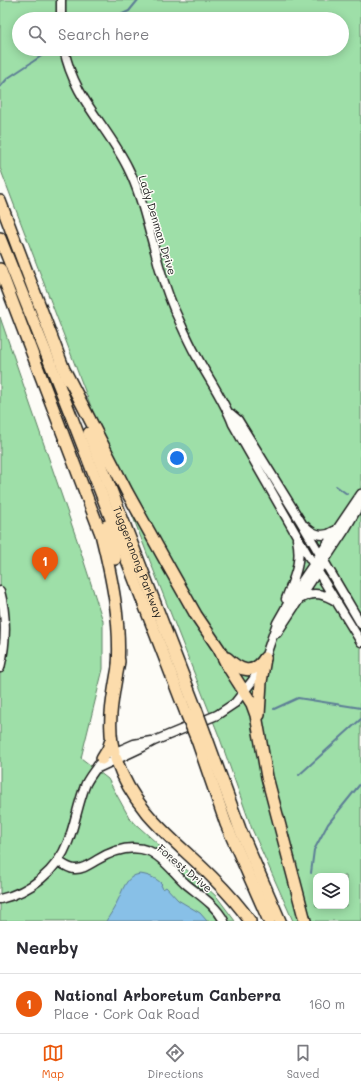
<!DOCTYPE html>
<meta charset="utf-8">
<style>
body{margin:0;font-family:Mali,sans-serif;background:#f7f7f7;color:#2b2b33}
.controls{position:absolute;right:12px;bottom:12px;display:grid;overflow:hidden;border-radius:8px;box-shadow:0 2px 10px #0003}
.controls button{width:36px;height:36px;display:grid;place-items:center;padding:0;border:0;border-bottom:1px solid #e1e1e2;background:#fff;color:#2b2b33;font:20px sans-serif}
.you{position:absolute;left:177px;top:458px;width:14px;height:14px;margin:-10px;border:3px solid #fff;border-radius:50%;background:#1a73e8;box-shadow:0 0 0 6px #1a73e833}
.badge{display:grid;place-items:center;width:26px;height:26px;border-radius:50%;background:#ea580c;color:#fff;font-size:13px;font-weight:700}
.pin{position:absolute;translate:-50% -33px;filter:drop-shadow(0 1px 2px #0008)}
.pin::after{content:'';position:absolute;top:21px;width:14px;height:12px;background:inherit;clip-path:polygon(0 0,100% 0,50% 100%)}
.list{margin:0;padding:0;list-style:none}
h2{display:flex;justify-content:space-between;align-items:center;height:52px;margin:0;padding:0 16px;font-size:17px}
h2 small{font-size:13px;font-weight:400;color:#7c7c81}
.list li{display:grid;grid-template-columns:26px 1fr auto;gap:12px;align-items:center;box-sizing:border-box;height:60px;padding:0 16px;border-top:1px solid #e1e1e2}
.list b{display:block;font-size:15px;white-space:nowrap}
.list p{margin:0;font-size:13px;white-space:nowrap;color:#7c7c81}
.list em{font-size:13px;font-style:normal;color:#7c7c81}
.icon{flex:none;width:22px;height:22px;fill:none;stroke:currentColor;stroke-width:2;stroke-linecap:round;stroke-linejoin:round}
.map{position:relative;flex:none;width:361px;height:921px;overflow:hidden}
.search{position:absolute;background:#fff;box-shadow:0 2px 10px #0003;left:12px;right:12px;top:12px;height:44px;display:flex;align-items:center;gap:10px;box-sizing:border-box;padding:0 14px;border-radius:22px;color:#7c7c81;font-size:15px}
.sheet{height:112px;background:#fff}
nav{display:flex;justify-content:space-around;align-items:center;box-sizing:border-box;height:56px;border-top:1px solid #e1e1e2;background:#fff;font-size:11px;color:#7c7c81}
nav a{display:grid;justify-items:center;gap:2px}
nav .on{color:#ea580c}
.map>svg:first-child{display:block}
</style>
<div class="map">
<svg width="361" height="921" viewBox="0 0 361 921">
<rect width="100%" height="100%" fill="#fdfcf7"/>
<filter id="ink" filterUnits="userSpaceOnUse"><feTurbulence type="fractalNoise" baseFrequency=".025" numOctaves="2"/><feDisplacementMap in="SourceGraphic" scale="8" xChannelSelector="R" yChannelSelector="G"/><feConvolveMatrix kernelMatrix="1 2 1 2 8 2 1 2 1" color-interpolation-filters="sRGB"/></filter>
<g filter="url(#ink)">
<path fill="#9edfa8" stroke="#5d7e62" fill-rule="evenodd" d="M0,0H361V921H293L252,829L219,736L146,551L0,168ZM19,19H342V49H19ZM316,876H346V906H316Z
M0,317L77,540L103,621V669L81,758L108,779L130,819L217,897L235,921H0Z"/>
<path fill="#88c0e7" stroke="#5d7e96" d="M140,874C148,875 156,878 162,884L161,885L163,889L166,887L178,900L200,913L207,921H106C110,915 114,909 117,902C123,891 125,876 140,874Z"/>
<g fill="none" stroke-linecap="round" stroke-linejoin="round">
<path stroke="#5d7e96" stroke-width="2" d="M112,19L129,11L138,0
M0,87L8,78L52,49
M336,486L347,494
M274,709L298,698L361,708
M299,775L361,719
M311,873L314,850L328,824L361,783"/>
<g stroke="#1c1c1c" stroke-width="11">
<path id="minor" d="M61,19V0
M64,49C74,99 107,125 128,168C141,194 147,223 155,251C160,271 166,290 174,309C181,324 188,341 196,355C208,378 224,400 233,424L309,557L361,642
M231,414L238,420L301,522L361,624
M305,526C313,535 324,538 334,531
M0,591C7,617 6,643 0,668
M302,598C314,590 326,595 337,602
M286,599C294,577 302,564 297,539
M277,633L346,528L361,502
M111,754L134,744L151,741
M96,769L143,747L154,741L217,715L235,703L253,680L265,658L277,623L294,593L361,494
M58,861C63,864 68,868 74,869C82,870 90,864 97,860C112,851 131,844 149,851C163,857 174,873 185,883C199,895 215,904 224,921
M0,899C30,892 57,871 68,842C75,824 78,804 85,786C88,778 94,772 98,765"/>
</g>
<g stroke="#1c1c1c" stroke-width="14">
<g id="highway">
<path d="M0,201L68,380"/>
<path d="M0,238L72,418L186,713"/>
<path d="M0,269L101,534C112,578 121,621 118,667"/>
<path d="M66,373L127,492L170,569L196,615L219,649L227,665L252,704L256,715L267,777L305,921"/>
<path id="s1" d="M89,433L196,709"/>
<path d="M106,526L115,559"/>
<path d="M227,658C240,671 253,676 265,658"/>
<path d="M259,715L261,682L265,658"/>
<path d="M206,736L240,829L280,921"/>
<path d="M197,740L226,824L269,921"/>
<path d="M114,752C106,722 114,692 119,661"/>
<path d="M102,759L108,749L111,740"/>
<path d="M116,759C135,814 173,838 212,877C226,891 239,905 250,921"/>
</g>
</g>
<use href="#minor" stroke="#fdfcf7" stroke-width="8"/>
<use href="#highway" stroke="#fcdcac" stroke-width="11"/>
<g stroke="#1c1c1c" stroke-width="14" stroke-linecap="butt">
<path id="highway-bridge" d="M196,709L206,736
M186,713L197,740"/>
</g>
<use href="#highway-bridge" stroke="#fcdcac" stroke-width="11"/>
</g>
</g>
<g text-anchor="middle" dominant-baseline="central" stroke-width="3" stroke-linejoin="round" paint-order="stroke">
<g font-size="11" fill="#1c1c1c" stroke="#fdfcf7">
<text transform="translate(158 225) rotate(73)">Lady Denman Drive</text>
<text stroke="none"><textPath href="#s1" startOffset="138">Tuggeranong Parkway</textPath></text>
<text transform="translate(185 868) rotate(40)">Forest Drive</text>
</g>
</g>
</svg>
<div class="controls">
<button><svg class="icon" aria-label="layers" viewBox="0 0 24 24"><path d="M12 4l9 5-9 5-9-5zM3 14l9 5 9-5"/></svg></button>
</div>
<div class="you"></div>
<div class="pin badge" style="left:45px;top:580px">1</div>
<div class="search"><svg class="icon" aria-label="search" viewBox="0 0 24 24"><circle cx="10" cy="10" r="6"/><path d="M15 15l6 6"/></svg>Search here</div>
</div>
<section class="sheet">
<h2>Nearby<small></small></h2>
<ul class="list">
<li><span class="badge">1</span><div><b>National Arboretum Canberra</b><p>Place · Cork Oak Road</p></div><em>160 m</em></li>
</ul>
</section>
<nav>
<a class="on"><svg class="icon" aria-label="map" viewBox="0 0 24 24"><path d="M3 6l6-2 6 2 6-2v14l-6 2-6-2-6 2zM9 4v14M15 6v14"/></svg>Map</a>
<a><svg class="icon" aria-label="directions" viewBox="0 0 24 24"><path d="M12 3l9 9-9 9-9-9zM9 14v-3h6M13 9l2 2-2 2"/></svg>Directions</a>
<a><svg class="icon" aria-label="saved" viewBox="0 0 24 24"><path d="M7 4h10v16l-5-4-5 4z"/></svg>Saved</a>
</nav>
